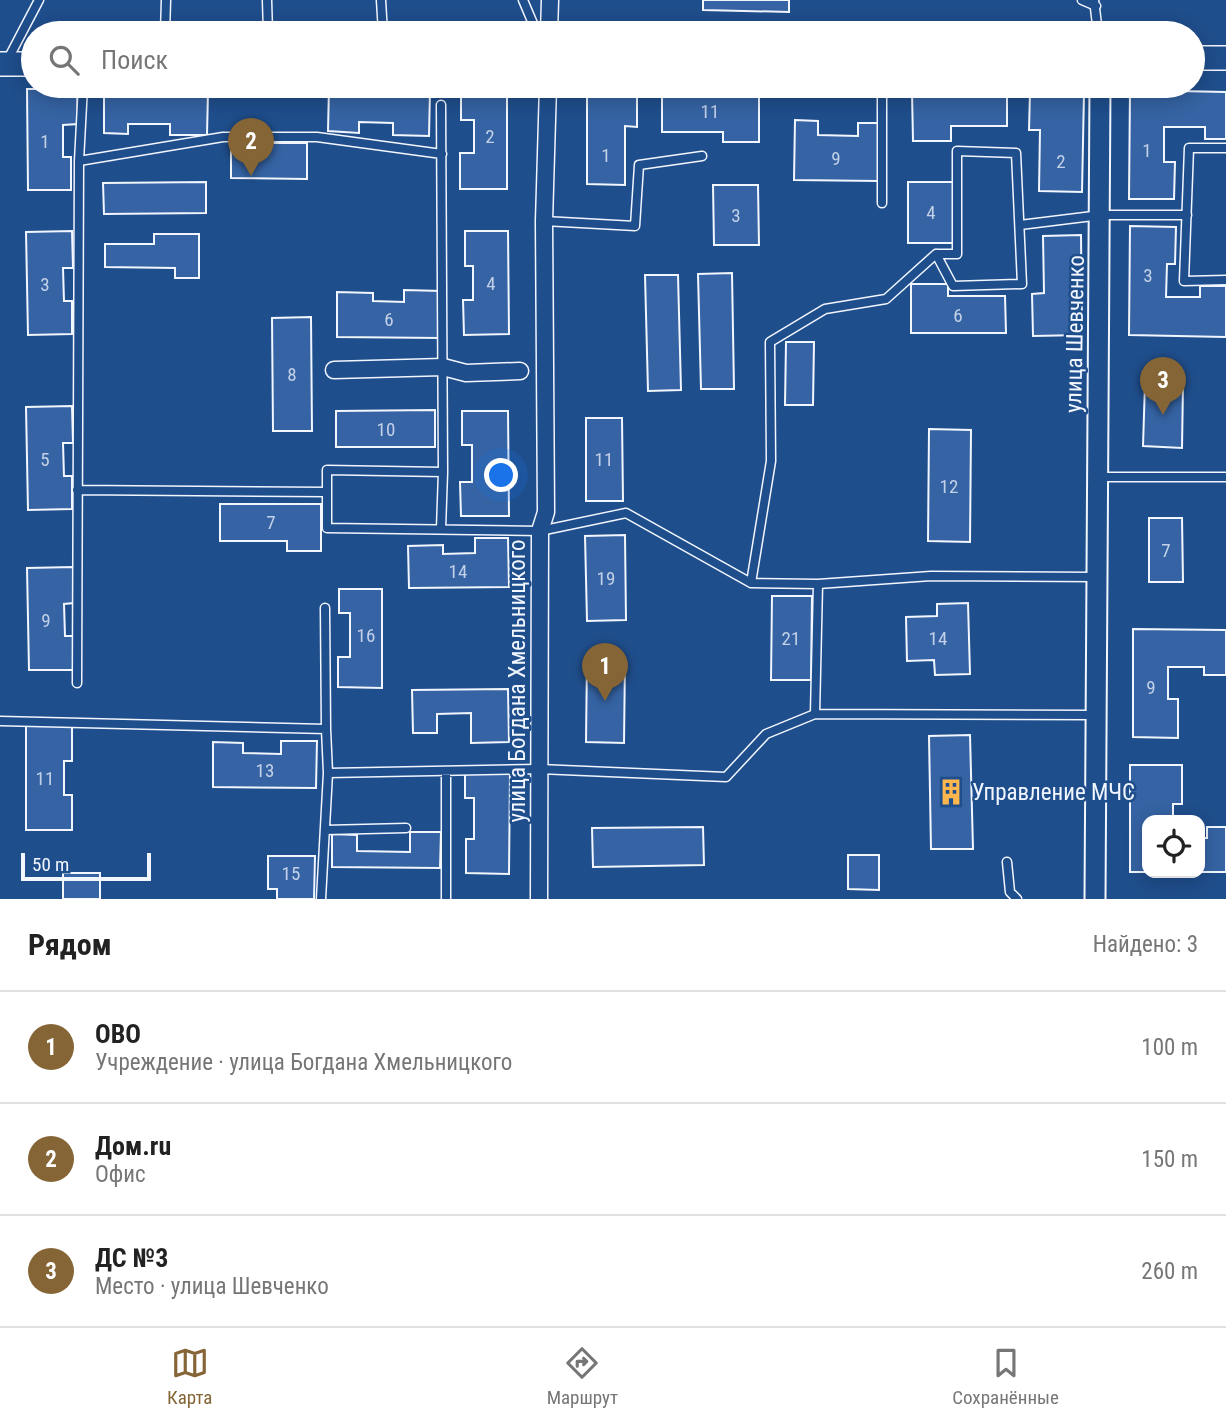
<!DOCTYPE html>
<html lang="ru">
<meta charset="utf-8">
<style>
body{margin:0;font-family:"Roboto Condensed",sans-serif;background:#f6f6f6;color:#222}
.controls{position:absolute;right:21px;bottom:21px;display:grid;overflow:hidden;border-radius:14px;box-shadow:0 4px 18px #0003}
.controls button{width:63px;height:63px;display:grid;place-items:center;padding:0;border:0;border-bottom:2px solid #e0e0e0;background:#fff;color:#222;font:35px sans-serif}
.scale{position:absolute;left:21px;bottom:18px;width:130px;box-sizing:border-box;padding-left:7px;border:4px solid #f2f6ff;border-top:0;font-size:19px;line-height:24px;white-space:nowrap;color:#f2f6ff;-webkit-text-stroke:5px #1f4e8c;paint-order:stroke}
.you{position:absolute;left:502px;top:476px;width:24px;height:24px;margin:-18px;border:5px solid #fff;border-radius:50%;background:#1a73e8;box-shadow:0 0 0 10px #1a73e833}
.badge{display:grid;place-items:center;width:46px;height:46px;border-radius:50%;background:#856535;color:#fff;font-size:23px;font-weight:700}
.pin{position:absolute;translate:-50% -58px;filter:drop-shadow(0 2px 4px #0008)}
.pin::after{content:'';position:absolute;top:37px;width:24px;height:21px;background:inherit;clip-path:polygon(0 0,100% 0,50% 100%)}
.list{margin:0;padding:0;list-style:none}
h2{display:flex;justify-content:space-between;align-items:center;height:91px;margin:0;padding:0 28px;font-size:30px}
h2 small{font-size:23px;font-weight:400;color:#767676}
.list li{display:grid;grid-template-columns:46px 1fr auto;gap:21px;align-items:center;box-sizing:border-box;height:112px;padding:0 28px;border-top:2px solid #e0e0e0}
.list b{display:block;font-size:26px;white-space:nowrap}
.list p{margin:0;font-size:23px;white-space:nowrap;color:#767676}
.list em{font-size:23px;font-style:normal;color:#767676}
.icon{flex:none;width:38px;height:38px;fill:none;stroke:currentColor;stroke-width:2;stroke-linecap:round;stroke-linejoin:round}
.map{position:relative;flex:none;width:1226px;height:899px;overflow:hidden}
.search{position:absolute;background:#fff;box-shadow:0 4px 18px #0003;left:21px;right:21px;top:21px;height:77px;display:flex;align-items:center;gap:18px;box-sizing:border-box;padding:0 24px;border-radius:38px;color:#767676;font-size:26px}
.sheet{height:427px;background:#fff}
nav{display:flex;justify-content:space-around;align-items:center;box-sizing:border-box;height:98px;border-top:2px solid #e0e0e0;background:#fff;font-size:19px;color:#767676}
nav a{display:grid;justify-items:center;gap:4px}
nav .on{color:#856535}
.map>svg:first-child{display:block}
</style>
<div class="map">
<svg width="1226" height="899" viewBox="0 0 1226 899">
<rect width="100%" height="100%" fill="#1f4e8c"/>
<path fill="#3563a3" stroke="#f2f6ff" stroke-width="2" d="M703,0H789V12L703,10Z
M329,87L430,90L429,136L393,135V123L359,122V133L328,131Z
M587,88L637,89V127L625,126V185L587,184Z
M27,89H77L78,124L63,125V157H71V190H28Z
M461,89H507V189H460V153H474V120H461Z
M104,90L208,91L207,135H170V124H128V134L104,133Z
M1130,90L1226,92V139H1205V127H1164V162H1175L1174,199H1129Z
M662,91H759V142H723V132H662Z
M912,92H1007V126H951V141H913Z
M1030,92L1084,93L1082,192L1039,191L1040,130H1029Z
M795,120L818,121V135L858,136V123H879L878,181L794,180Z
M231,143H307V179L231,178Z
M206,182V213L104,214L103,183Z
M908,182H954V243H908Z
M713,185H758L759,245H714Z
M1130,226L1176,227L1175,264H1167L1166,297H1200V286H1226V337L1129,335Z
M72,231L73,268H63L64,301H72V334L28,335L26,232Z
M465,231H508L509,334L464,335L463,300H473V266H465Z
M154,234H199V278H175V268L105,267V244H154Z
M1081,235L1082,335L1033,336L1032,294L1044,293L1043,236Z
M732,273L734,389H701L698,274Z
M645,275H678L681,390L648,391Z
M911,284H948V296H1005L1006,333H911Z
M404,290L441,291L440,338L337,337V292L373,293V301L404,302Z
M311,317L312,431H273L272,318Z
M786,342H814L813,405H785Z
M1145,383L1183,384L1182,448L1143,446Z
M72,406L73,443H63L64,476H72V509L28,510L26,407Z
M435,410V447H336V411Z
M462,411H508L509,516H461L460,482H472V445H462Z
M586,418H622L623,501H586Z
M929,429L971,430L970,542L928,541Z
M220,504H321V551H287V541H220Z
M1149,518H1182L1183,582H1149Z
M625,535L626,620L587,621L585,536Z
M475,538H508L509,587L409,588L408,546L443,545V554L475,553Z
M73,567L74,603L64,604L65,636H73V670H29L27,568Z
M339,589H382V688L338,687V657H350V613H339Z
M772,596H812L811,680H771Z
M968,603L970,674L935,675L934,660L907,661L906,617L937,616V604Z
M1133,629L1226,630V675H1204V667H1168V699H1178V738L1133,737Z
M587,658L625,659L624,743L586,742Z
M508,689L509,742L471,743V713L437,714V733H413L412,690Z
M26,726H72V761H64V795H72V830H26Z
M970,735L973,849H931L929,736Z
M281,741H317L316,788L213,787V742L243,743V753L281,754Z
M1130,765H1182V804H1173V820H1147V872H1130Z
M465,772H510L509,874L466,873V839H474V798H465Z
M703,827L704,865L593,867L592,828Z
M1207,827H1226V872H1200V838H1207Z
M410,832H441L440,868L332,867V834L357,835V851L410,852Z
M848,855H879V890L848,889Z
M268,856H315L314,899H277V889H268Z
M63,873H100V899H63Z"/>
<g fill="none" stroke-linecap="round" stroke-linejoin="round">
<g stroke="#f2f6ff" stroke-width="11">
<path id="service" d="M267,0L268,33
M381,0L383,33
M523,0L537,33
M1082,0L1096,6
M1094,0L1098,33
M165,33L166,0
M7,61L39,0
M441,105L443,472L327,470V528L540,531L626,513L751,583L818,584L931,576L1096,577
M1226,148H1189L1184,281L1226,280
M79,161L223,137H317L442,154
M882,203V86
M544,221L635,226L639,165L702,156
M1020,225L1101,215H1187
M1098,477H1226
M77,490L327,492
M441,529L443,472
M751,583L771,461L770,342L825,309L886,299L936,254H957V151L1016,153L1022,284L953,286L936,254
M325,608L326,729
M77,683L79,161L83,86
M815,714L818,584
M0,721L326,729L328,773L539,769L726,777L766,734L815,714L1094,715
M325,830L406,828
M1007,862L1010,892L1017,899
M321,899L328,773
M446,899V771"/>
</g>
<g stroke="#f2f6ff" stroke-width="19">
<path id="minor" d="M549,33L550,0
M334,370L443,367L466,373L520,371
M539,899L540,531L546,512L544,221L548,86"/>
</g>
<g stroke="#f2f6ff" stroke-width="23">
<path id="tertiary" d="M1095,899L1100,86"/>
</g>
<g stroke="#f2f6ff" stroke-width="26">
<path id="secondary" d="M1193,58H1226
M0,64H33"/>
</g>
<use href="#service" stroke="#1f4e8c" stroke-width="8"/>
<use href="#minor" stroke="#1f4e8c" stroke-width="16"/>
<use href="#tertiary" stroke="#1f4e8c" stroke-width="19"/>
<use href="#secondary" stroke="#1f4e8c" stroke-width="23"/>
</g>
<defs>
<g id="building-bare" transform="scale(2.1)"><path d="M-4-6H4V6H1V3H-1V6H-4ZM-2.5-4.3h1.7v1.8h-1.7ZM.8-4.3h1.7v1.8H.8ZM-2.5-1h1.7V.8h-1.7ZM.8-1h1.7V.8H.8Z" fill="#ffb74d" stroke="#1f4e8c" stroke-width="2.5" paint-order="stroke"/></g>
</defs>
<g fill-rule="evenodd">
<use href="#building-bare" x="951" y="792"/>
</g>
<g text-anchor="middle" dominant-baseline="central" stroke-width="5" stroke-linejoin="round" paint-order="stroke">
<g font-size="19" fill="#c3d1e8">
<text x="710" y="111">11</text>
<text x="490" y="136">2</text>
<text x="45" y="141">1</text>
<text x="1147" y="150">1</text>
<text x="606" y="155">1</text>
<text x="836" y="158">9</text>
<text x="1061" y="161">2</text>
<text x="931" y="212">4</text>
<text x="736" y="215">3</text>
<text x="1148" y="275">3</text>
<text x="491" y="283">4</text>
<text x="45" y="284">3</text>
<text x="958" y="315">6</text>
<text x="389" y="319">6</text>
<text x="292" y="374">8</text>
<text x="386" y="429">10</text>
<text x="45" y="459">5</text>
<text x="604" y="459">11</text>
<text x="949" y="486">12</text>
<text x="271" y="522">7</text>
<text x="1166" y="550">7</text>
<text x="458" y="571">14</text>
<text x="606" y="578">19</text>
<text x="46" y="620">9</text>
<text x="366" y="635">16</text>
<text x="791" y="638">21</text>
<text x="938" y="638">14</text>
<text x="1151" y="687">9</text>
<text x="265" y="770">13</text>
<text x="45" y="778">11</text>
<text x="291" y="873">15</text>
</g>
<g font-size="23" fill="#f2f6ff" stroke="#1f4e8c">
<text transform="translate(1075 334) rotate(-89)">улица Шевченко</text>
<text transform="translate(517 681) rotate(-90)">улица Богдана Хмельницкого</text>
</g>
<g font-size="23" fill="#f2f6ff" stroke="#1f4e8c" text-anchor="start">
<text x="972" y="792">Управление МЧС</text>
</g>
</g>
</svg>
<div class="controls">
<button><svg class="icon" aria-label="locate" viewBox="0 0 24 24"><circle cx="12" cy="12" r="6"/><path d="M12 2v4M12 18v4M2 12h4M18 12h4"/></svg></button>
</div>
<div class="scale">50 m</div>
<div class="you"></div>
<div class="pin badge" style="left:605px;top:701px">1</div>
<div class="pin badge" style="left:251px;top:176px">2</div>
<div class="pin badge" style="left:1163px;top:415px">3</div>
<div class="search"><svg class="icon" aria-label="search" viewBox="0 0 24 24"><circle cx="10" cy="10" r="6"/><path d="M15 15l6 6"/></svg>Поиск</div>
</div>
<section class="sheet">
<h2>Рядом<small>Найдено: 3</small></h2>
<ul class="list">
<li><span class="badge">1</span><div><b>ОВО</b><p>Учреждение · улица Богдана Хмельницкого</p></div><em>100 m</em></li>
<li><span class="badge">2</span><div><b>Дом.ru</b><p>Офис</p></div><em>150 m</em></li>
<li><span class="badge">3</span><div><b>ДС №3</b><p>Место · улица Шевченко</p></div><em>260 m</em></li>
</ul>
</section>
<nav>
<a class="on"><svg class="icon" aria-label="map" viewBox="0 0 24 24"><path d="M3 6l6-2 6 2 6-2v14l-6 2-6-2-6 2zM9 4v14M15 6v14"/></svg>Карта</a>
<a><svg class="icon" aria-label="directions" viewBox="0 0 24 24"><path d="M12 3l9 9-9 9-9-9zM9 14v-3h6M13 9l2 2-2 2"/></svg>Маршрут</a>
<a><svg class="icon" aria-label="saved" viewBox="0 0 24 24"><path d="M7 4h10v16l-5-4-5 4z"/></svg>Сохранённые</a>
</nav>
